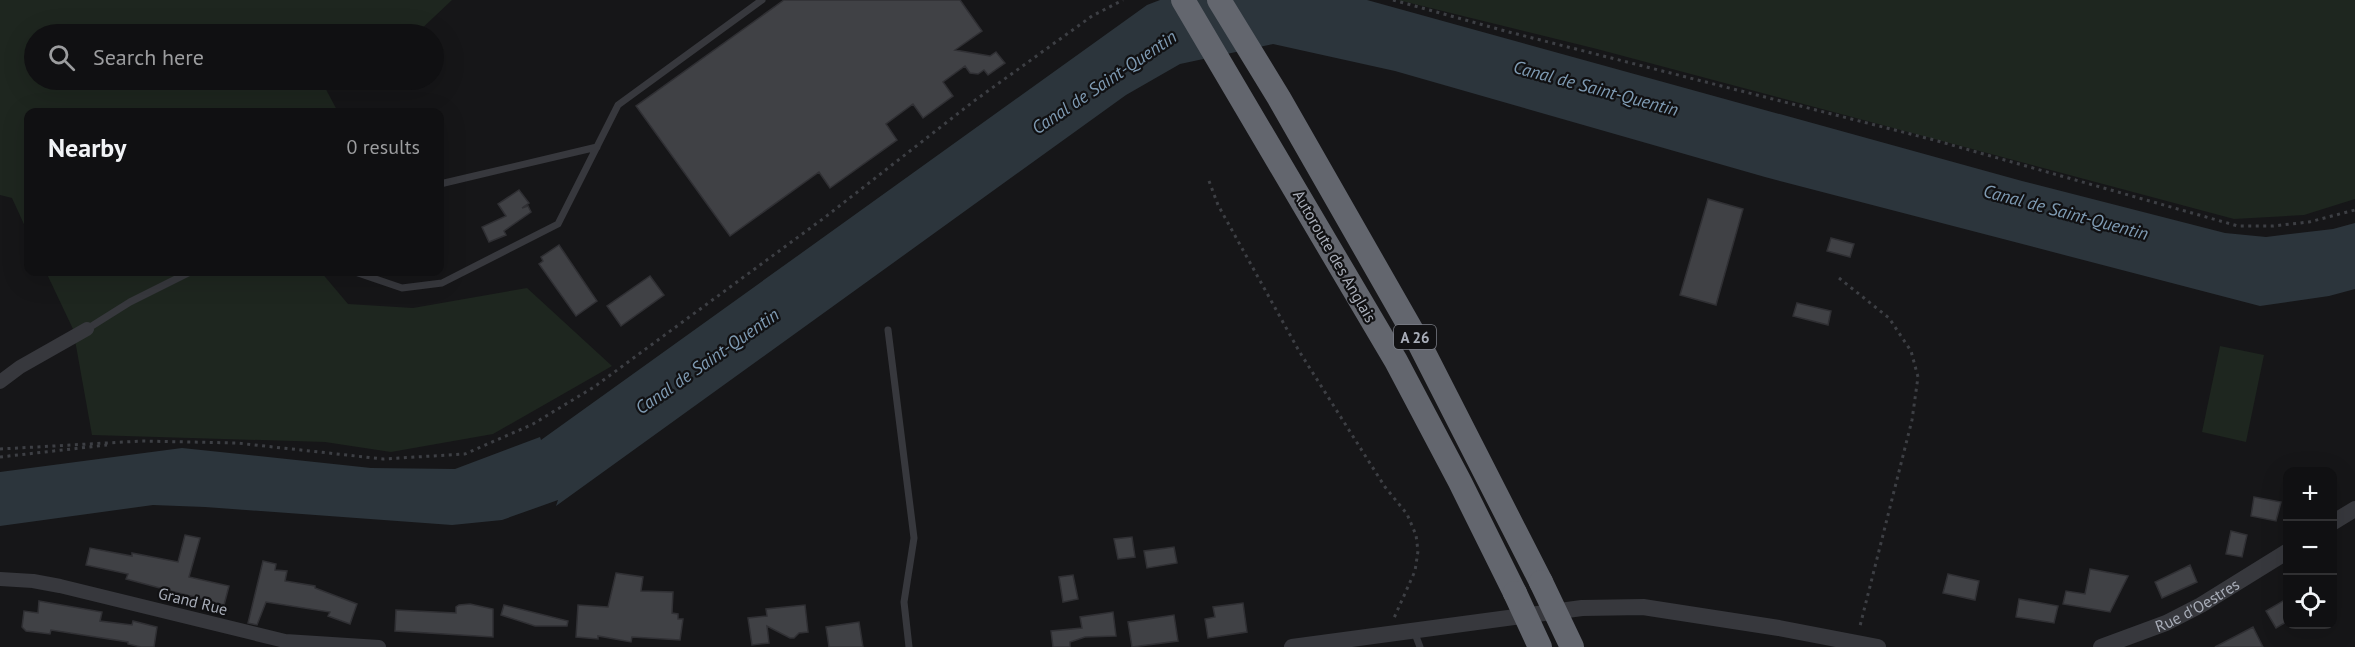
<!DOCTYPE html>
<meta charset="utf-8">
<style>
body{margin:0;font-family:"PT Sans",sans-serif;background:#19191b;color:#f1f3f6}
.controls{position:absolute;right:18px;bottom:18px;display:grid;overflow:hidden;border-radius:12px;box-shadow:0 6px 24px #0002}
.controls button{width:54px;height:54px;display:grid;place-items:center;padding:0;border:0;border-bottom:2px solid #303032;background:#101012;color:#f1f3f6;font:30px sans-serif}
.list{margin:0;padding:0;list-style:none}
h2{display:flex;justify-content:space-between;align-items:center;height:78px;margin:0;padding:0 24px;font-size:26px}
h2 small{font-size:20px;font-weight:400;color:#9c9d9f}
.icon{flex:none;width:33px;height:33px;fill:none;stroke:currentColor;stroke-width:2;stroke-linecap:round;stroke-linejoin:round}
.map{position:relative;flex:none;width:2355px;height:647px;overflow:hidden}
.search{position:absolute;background:#101012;box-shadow:0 6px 24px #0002;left:24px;top:24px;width:420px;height:66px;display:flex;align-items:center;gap:15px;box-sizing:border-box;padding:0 21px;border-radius:33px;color:#9c9d9f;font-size:22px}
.panel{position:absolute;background:#101012;box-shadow:0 6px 24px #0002;left:24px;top:108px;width:420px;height:168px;border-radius:12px}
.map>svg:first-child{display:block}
</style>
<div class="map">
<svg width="2355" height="647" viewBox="0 0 2355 647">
<rect width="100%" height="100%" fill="#161618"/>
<path fill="#1e261f" d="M0,0H452L416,34H373L368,33L366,34H34V80H321L338,112H28V233L12,198L0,195Z
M1398,0H2355V199L2304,215L2234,219L1597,49Z
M46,272H321L348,304L413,308L527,288L612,366L493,434L391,452L325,442L92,435L73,329Z
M2220,346L2264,355L2246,442L2202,432Z"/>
<path fill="#2c353c" d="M1160,0H1367L2022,181L2225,233L2266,237L2333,229L2355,223V289L2329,296L2260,306L1765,177L1395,71L1273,44L1180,64L1126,95L556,506L558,500L502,520L452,525L205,507L153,505L0,526V472L182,448L371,468L455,469L540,437L541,440L1147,5Z"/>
<path fill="#404145" stroke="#303034" stroke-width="1.5" d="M784,0H960L982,31L955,50L990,56L996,52L1005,63L988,75L984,70L978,74L970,73L965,66L943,82L953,96L923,118L913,104L886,124L897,140L830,188L819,172L730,236L636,106Z
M519,190L529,203L522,208L528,206L531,212L504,231L506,235L489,242L482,227L506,216L498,204Z
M1708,199L1743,209L1716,305L1680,295Z
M1831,238L1854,244L1850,257L1827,251Z
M559,245L597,301L576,316L539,264L543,261L541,257Z
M650,276L664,295L621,326L607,306Z
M1797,303L1831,311L1828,325L1793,316Z
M2254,497L2281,502L2276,521L2251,516Z
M2231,531L2247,535L2242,557L2226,554Z
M185,535L200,538L189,577L229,586L224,605L126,579L128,574L86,565L90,548L132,556V553L178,562Z
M1132,537L1135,557L1118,559L1114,539Z
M1174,547L1177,563L1147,568L1144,551Z
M263,561L276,564L275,570L287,571L285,581L315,586V588L357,604L350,624L328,616L330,612L266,602L257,625L248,623Z
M2190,565L2197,582L2162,598L2155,582Z
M2090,569L2128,576L2110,612L2063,604L2066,591L2085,594Z
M616,573L643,577L641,591L673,592L672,613L678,614V619H683L680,640L632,637L631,642L598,636V639L576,637L578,605L608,607Z
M1948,574L1979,581L1975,600L1943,593Z
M1073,575L1078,599L1063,602L1059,577Z
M2288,598V621L2276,628L2266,611Z
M2019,599L2058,606L2054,623L2016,617Z
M39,601L102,612L100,621L132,625L133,621L157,627L154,647H141L128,644V642L51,630L50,634L26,631L22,627L24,611L38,613Z
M1243,603L1247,632L1208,638L1205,619L1215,617L1213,607Z
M470,604L493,609V637L395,631L396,610L456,613V607L459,605Z
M504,605L568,621L567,626H535L501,615Z
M805,605L808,632L799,633L794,638H790L767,626L769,643L752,645L748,618L767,616L766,609Z
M1113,612L1116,636L1085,637L1070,642V647H1053L1051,631L1082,628L1080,617Z
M1174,615L1178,641L1132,647L1128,622Z
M859,622L863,647H829L826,627Z
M2253,627L2263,647H2215Z"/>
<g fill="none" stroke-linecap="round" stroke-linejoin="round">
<path stroke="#3d3f44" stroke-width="3" stroke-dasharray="3 4.5" stroke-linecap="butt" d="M1393,0L1505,31L1934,140L2238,226H2273L2309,222L2355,210
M1209,181L1218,205L1299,351L1385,487L1407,514L1416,535L1418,551L1415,571L1394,618
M1839,278L1889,318L1911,351L1918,377L1912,420L1860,626
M0,449L142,441L237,443L383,459L465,454L533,424L594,387L824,218L974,101L1092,16L1123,0
M0,457L107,445"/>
<path stroke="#37383d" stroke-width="7" d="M440,184L597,147
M355,272L402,288L442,283L558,224L618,105L762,0
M87,329L130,302L190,272
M888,330L914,538L904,602L909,647
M1414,631L1420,647"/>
<path stroke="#37383d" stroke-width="14" d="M0,382L20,367L87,329
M0,579L33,581L60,586L285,641L379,647"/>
<g stroke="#37383d" stroke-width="16">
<path d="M2332,523L2355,509"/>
<path d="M1292,647L1582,608L1643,607L1779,628L1878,647"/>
<path id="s1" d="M2101,647L2166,623L2201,605L2288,551"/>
</g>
<path stroke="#63666e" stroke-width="24" d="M1183,0L1396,361L1460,482L1515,593
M1219,0L1279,98L1419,343L1541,582"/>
<path stroke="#63666e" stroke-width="24" d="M1541,582L1572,647
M1515,593L1540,647"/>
</g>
<g text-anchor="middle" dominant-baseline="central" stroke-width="4.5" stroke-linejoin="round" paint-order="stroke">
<rect fill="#111113" stroke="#7b7e86" stroke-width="1.5" x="1394" y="325" width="42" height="24" rx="4.5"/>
<g font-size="15" font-weight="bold" fill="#a8adb8">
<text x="1415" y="337">A 26</text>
</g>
<g font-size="16" fill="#a8adb8" stroke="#111113">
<text transform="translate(1335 256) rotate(60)">Autoroute des Anglais</text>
<text transform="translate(193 601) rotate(14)">Grand Rue</text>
<text stroke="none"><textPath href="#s1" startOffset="105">Rue d'Oestres</textPath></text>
</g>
<g font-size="18" font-style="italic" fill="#7f9bb3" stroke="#111113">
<text transform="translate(1104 82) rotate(-34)">Canal de Saint-Quentin</text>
<text transform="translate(1596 88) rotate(15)">Canal de Saint-Quentin</text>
<text transform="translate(2066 212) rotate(15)">Canal de Saint-Quentin</text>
<text transform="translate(707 361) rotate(-35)">Canal de Saint-Quentin</text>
</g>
</g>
</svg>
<div class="controls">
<button>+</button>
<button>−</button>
<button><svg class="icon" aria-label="locate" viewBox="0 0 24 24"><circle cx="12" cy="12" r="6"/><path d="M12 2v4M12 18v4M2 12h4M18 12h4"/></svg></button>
</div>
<div class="search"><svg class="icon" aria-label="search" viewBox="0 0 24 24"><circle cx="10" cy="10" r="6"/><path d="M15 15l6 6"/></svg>Search here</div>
<section class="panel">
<h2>Nearby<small>0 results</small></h2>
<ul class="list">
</ul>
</section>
</div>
